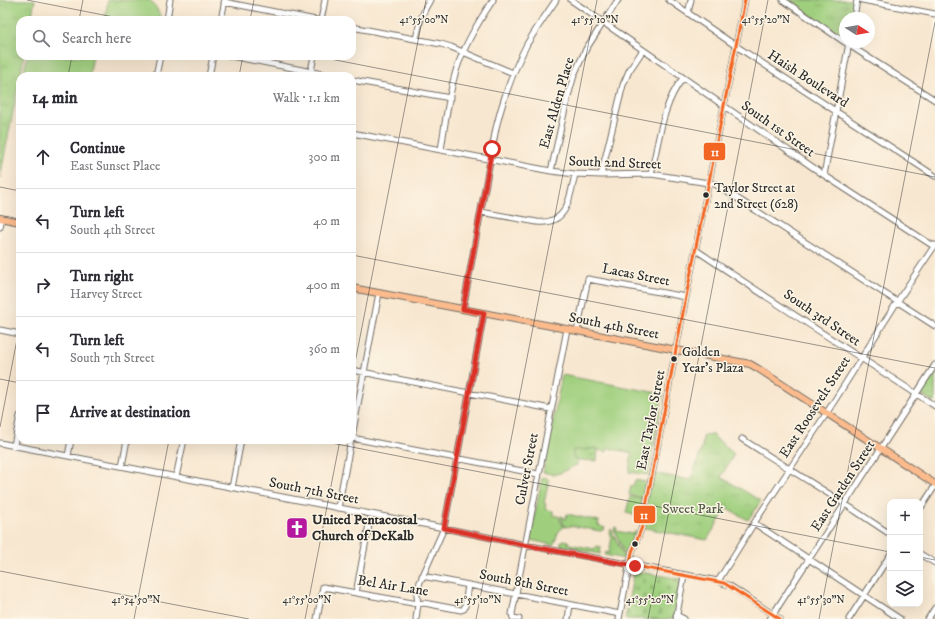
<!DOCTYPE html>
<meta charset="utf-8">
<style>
body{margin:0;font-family:"IM FELL DW Pica",serif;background:#f7f7f7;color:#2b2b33}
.controls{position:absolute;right:12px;bottom:12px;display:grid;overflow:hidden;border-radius:8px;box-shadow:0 4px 16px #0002}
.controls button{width:36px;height:36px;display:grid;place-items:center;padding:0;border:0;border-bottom:1px solid #e1e1e2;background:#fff;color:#2b2b33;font:20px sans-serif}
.compass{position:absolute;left:839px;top:12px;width:36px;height:36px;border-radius:50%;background:#fff;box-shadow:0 4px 16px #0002;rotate:101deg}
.stop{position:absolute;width:12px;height:12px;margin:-9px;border:3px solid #d93025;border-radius:50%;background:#fff}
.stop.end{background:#d93025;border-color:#fff;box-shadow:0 1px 4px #0008}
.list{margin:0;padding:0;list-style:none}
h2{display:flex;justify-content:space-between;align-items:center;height:52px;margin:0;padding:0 16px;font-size:17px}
h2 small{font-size:13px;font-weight:400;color:#7c7c81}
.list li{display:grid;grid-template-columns:26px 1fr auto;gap:12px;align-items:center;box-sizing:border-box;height:64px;padding:0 16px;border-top:1px solid #e1e1e2}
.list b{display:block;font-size:15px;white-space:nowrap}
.list p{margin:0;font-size:13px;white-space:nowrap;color:#7c7c81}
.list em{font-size:13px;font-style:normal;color:#7c7c81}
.icon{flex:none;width:22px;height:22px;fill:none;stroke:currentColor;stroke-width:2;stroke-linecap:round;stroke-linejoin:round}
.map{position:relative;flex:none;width:935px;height:619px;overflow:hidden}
.search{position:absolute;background:#fff;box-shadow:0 4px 16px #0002;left:16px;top:16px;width:340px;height:44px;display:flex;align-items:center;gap:10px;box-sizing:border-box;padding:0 14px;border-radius:12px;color:#7c7c81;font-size:15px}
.panel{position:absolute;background:#fff;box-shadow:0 4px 16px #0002;left:16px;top:72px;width:340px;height:372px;border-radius:12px}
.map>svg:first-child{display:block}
</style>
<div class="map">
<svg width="935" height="619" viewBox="0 0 935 619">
<defs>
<pattern id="cemetery-stones" width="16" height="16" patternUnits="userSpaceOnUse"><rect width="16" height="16" fill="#9fcf7d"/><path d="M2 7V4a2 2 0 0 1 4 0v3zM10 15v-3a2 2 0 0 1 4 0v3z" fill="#89b26c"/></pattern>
<pattern id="park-tufts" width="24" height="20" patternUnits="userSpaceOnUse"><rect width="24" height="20" fill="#9fcf7d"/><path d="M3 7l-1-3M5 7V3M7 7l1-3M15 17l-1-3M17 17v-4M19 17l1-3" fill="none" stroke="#89b26c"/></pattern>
</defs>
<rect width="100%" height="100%" fill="#fcf5e5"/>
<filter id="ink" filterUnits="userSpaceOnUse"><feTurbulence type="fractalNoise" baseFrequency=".025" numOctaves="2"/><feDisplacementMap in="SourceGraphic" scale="8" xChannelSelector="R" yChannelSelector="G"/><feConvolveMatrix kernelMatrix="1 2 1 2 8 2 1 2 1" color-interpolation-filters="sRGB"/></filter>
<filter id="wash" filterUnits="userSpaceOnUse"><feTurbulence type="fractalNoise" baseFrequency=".012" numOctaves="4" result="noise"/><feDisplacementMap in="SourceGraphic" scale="16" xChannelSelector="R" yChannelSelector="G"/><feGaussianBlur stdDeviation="0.9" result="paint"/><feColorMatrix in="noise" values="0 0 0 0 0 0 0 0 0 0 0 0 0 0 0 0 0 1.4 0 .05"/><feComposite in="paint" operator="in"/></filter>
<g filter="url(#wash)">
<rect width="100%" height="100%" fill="#f8e7d0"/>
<path fill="#9fcf7d" stroke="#657d54" d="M108,0H150C155,6 160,12 161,20H105Z
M27,56H93L89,76H50L24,71Z
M562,375L663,394L648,475L629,472L632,453L608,448L607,452L598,450L597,449H587L573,458H577V465C562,470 560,478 543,472Z
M542,477L547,478L549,480L544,503L546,504L545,509L553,511V515L558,516L564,527C555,532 558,538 553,545L530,540Z
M635,480L646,482L643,498L629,495L631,486H633Z
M630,497L643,499L640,517C634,516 632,514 626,513Z
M567,514L599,521L598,525L604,528L605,527L604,530L600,531L572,526L565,527L560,516L564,517V519H566Z
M615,527L617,528L616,531L632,534L635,531L636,532L629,546L626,557L614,530Z
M611,529L625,559L605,555L606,552L609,553L612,537L609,533Z
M564,540L569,541L568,543L569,544L594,549L597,546L601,547L600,554L561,546V542Z"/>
<path fill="url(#cemetery-stones)" stroke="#657d54" d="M634,571L681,579L674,619H625Z"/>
<path fill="url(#park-tufts)" stroke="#657d54" d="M0,0H35L31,20H20V56H24L0,178Z
M785,0H850L855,1L852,18H845V39Z
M935,371V403L920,394Z
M711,434L734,454L721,477L761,501L748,520L727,508L707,540L640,527L651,473L691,480L702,447L703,438L704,435Z
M594,448L598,449L597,461L577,460V458H573V450H586Z"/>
</g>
<g filter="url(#ink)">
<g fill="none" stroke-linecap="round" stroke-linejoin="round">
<g stroke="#736d65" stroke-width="7">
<path id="minor" d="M571,0L824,175L935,247
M669,0L736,46L935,176
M783,0L849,45L935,100
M862,0L935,14
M224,2L316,20
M688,13L691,0
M854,18L857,0
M167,20L170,0
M221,20L225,0
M321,20L325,0
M352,27L441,44L451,47L513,73
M416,39C419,25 422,12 430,0
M231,56L333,76
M156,76L160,56
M209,76L213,56
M310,76L314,56
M352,80L450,98
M352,133L551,171L575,174L601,175L651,174L715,184L935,326
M441,150C445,124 448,97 456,71C464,45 478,22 493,0
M551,171L567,100L574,75L579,64L586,49L618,0
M651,174C659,141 662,104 683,78
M601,175L623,85L629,71L643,50
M824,175L849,43
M481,212L537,222C568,225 570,197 575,174
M0,227L2,218
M696,250C775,303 855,354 935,406
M463,309L496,128C503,99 513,71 527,44C536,29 546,15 556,0
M0,330L20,334
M577,331L588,279L686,297
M352,370L551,409
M352,436L379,293
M352,438L538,474
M742,439L845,504L890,534
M0,443L444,528L525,545L718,581L730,586L780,619
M14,445L20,416
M68,456L71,440
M122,466L127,440
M176,477L184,440
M232,488L241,440
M338,508L351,440
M920,509L935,486
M754,523L900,619
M920,554L935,563
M422,576L620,614
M718,581L756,520L826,414L897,302L935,245
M356,593L371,514
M676,615L684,619
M317,619L323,587L418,604L424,603L461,610L464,609L465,606L468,585
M416,619L418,604L417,596V592L420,582L444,528L484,313
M519,619L513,618L512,614L567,329
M568,619L570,605
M619,619L632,552L642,527L686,297L745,0
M676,619L684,576
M770,619L935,365
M849,619L890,555
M928,619L935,608"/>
</g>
<g stroke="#736d65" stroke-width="8">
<path id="major" d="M0,218L20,222
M352,288L750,364L757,368C817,407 876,445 935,484"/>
</g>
<use href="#minor" stroke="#fff" stroke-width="5"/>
<use href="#major" stroke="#fbbb8d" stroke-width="6"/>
<g stroke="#fcf5e5" stroke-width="6">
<path id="bus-1" d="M745,0L686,297L642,527L632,552L630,565L724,583L780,619"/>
</g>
<use href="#bus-1" stroke="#f26522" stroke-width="3"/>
</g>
</g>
<g fill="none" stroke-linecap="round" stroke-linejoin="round" filter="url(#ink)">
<path stroke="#d93025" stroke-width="5" d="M492,149L463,309L484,313L444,528L524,545L635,566"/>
</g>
<path fill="none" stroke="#2b2b2b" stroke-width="1" stroke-opacity="0.45" d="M27,0L129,20M79,20L83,0M250,20L254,0M315,56L935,177M68,76L72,56M239,76L243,56M0,187L20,191M352,255L935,368M352,378L426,0M0,379L20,383M0,427L20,324M316,440L890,552M920,557L935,560M0,571L249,619M134,619L169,440M305,619L340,440M476,619L597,0M648,619L768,0M819,619L935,22"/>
<defs>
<g id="church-square" transform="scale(1.15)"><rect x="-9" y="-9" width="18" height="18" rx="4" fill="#b5179e" stroke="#fcf5e5"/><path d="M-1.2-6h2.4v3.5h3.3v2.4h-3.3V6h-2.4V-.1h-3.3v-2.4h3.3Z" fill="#fff"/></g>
</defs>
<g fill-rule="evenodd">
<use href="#church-square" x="297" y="528"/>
</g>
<g fill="#2b2b2b" stroke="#fcf5e5" stroke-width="1.5">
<circle cx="706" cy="195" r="3.5"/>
<circle cx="674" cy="359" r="3.5"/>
<circle cx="635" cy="544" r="3.5"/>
</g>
<g text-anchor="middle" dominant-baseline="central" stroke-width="3" stroke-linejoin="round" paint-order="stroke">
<g font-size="13" fill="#2b2b2b" stroke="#fcf5e5" text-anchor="start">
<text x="714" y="188">Taylor Street at<tspan x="714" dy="16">2nd Street (628)</tspan></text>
<text x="682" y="352">Golden<tspan x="682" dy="16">Year's Plaza</tspan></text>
</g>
<g font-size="14" fill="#2b2b2b" stroke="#fcf5e5">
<text transform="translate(808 79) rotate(33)">Haish Boulevard</text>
<text transform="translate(557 103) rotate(-74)">East Alden Place</text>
<text transform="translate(778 129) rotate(35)">South 1st Street</text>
<text transform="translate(615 163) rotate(2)">South 2nd Street</text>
<text transform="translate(636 275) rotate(11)">Lacas Street</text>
<text transform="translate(822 318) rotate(34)">South 3rd Street</text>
<text transform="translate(614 326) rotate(11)">South 4th Street</text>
<text transform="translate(815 407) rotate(-57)">East Roosevelt Street</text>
<text transform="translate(651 420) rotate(-79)">East Taylor Street</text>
<text transform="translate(527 469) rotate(-79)">Culver Street</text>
<text transform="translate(843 486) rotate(-57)">East Garden Street</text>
<text transform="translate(314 491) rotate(11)">South 7th Street</text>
<text transform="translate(524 583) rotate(11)">South 8th Street</text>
<text transform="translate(393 586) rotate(9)">Bel Air Lane</text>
</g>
<g font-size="14" fill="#4e5c44" stroke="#fcf5e5">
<text x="693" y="509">Sweet Park</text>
</g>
<g font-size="14" font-weight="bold" fill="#2b2b2b" stroke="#fcf5e5" text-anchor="start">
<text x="312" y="520">United Pentacostal<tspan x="312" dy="16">Church of DeKalb</tspan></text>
</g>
</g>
<g font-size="10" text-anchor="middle" fill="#2b2b2b" stroke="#fcf5e5" stroke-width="3" stroke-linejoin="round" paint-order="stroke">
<text x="424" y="23">41°55'00"N</text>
<text x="595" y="23">41°55'10"N</text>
<text x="766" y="23">41°55'20"N</text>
<text x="136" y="603">41°54'50"N</text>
<text x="307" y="603">41°55'00"N</text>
<text x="478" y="603">41°55'10"N</text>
<text x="650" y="603">41°55'20"N</text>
<text x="821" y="603">41°55'30"N</text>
</g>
<g stroke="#fcf5e5" stroke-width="1.5">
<rect x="703" y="142" width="23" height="19" rx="4" fill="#f26522"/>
<rect x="633" y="505" width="23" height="19" rx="4" fill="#f26522"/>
</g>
<g font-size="11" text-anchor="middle" font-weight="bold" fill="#fff">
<text x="715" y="156">11</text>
<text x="644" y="519">11</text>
</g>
</svg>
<div class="controls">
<button>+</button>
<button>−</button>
<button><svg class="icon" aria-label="layers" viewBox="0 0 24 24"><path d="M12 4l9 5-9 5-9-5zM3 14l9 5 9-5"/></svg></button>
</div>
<svg class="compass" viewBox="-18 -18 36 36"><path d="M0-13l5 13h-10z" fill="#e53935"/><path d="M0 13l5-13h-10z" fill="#7c7c81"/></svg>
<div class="stop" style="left:492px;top:149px"></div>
<div class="stop end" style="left:635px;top:566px"></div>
<div class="search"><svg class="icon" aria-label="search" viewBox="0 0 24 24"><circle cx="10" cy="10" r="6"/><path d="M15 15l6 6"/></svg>Search here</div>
<section class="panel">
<h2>14 min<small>Walk · 1.1 km</small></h2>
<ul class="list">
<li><svg class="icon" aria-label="ahead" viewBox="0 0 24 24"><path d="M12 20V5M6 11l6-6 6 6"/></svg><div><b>Continue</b><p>East Sunset Place</p></div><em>300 m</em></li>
<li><svg class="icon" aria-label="left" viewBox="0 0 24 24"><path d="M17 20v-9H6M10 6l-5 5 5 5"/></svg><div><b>Turn left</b><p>South 4th Street</p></div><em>40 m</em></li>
<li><svg class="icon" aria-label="right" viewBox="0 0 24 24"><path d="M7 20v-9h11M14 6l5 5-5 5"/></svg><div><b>Turn right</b><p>Harvey Street</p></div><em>400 m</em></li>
<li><svg class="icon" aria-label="left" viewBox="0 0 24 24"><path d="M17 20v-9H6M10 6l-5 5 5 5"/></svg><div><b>Turn left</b><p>South 7th Street</p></div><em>360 m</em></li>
<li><svg class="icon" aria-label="arrive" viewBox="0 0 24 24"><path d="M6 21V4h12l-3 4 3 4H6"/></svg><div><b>Arrive at destination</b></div></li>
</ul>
</section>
</div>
